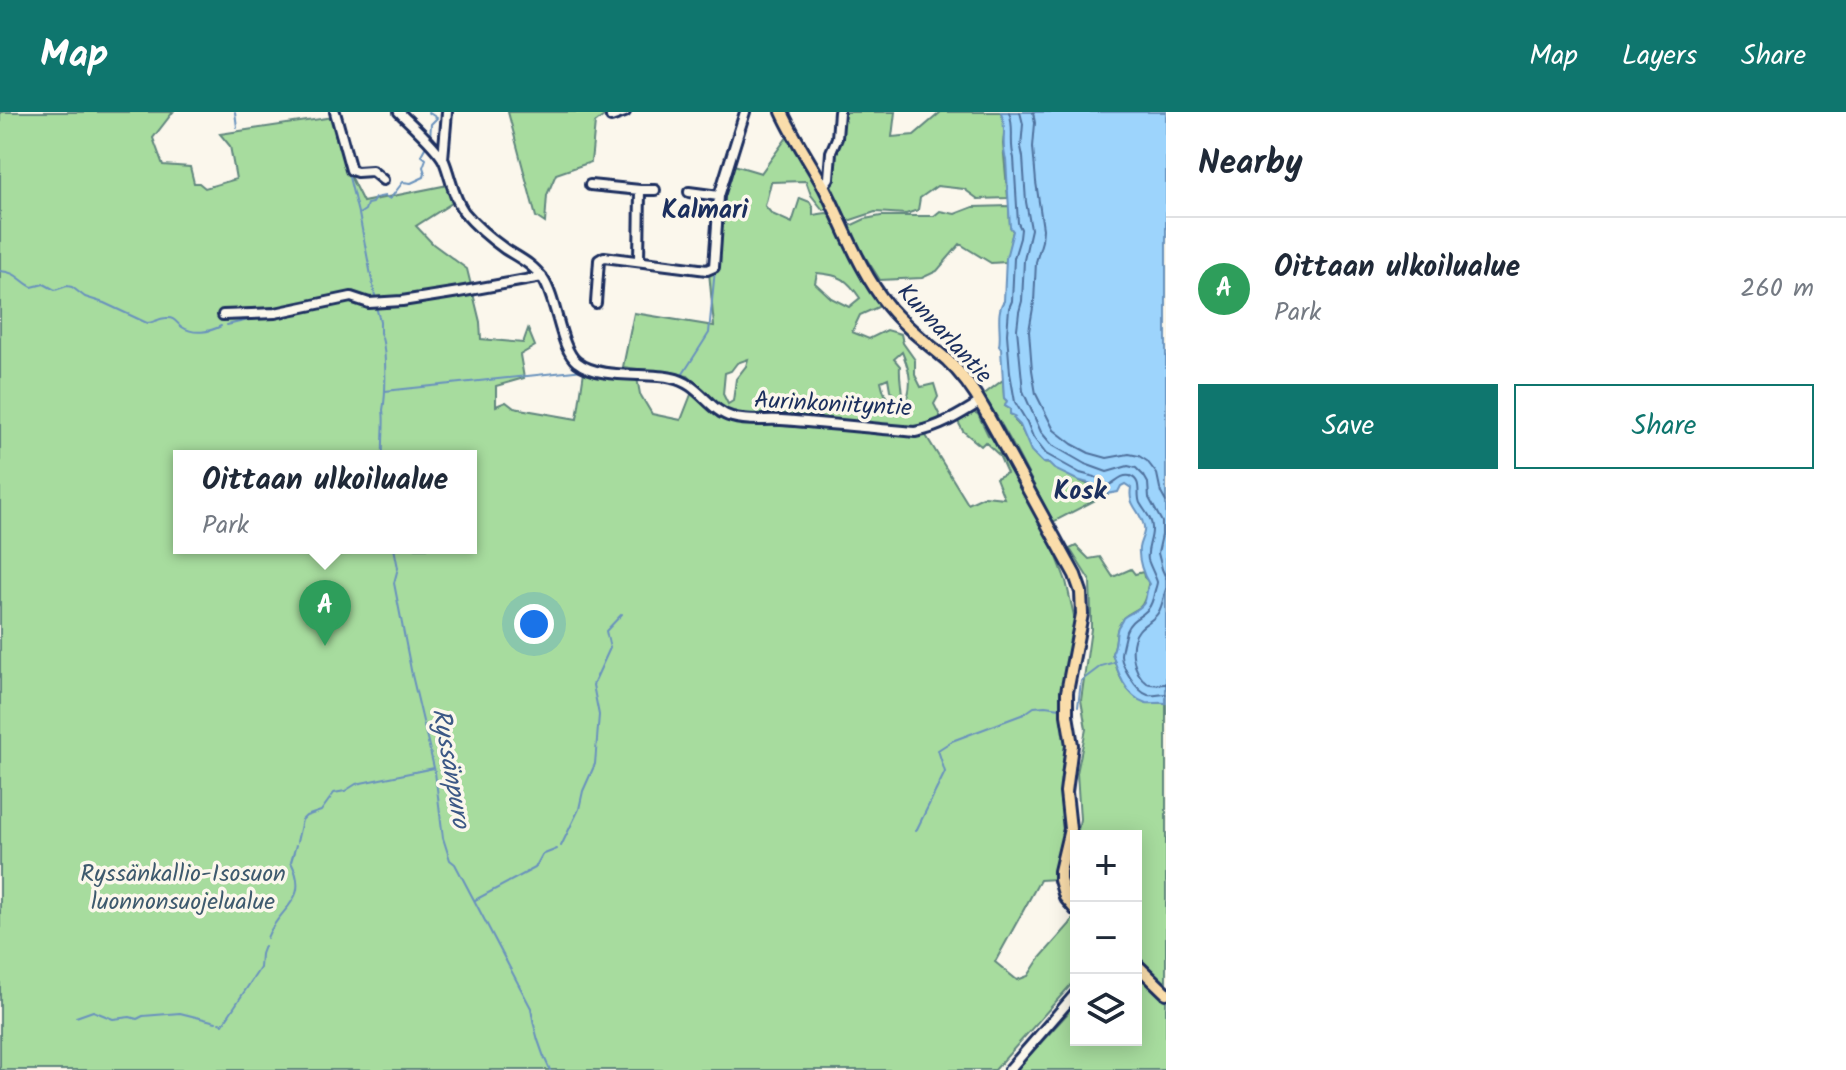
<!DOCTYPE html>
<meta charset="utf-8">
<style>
body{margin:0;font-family:Kalam,sans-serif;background:#f2f2f3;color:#1f2937}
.controls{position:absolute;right:24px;bottom:24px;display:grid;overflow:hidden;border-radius:0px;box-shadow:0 4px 20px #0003}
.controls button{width:72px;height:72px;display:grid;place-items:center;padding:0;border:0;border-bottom:2px solid #e0e1e3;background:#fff;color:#1f2937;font:40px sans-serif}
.you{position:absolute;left:534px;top:512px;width:28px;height:28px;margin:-20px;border:6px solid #fff;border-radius:50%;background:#1a73e8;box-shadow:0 0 0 12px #1a73e833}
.badge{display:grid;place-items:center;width:52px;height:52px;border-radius:50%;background:#0f766e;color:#fff;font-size:26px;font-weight:700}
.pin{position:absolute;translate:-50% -66px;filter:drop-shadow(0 2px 4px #0008)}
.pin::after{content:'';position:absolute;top:42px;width:28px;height:24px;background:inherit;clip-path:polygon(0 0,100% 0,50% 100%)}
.popup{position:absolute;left:173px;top:338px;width:304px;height:104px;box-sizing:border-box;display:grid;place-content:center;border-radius:0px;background:#fff;filter:drop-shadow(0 2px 6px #0005);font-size:26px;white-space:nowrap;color:#747a83}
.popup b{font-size:30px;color:#1f2937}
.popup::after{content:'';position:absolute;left:50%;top:100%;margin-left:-16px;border:16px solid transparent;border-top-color:#fff}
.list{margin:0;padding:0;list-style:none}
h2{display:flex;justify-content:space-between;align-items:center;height:104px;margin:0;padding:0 32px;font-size:34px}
h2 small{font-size:26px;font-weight:400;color:#747a83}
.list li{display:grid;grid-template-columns:52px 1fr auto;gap:24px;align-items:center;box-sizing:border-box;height:144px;padding:0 32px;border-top:2px solid #e0e1e3}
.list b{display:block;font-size:30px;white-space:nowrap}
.list p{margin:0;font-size:26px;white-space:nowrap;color:#747a83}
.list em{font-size:26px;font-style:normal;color:#747a83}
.actions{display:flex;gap:16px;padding:24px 32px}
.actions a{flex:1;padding:18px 0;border:2px solid #0f766e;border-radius:0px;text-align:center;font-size:28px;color:#0f766e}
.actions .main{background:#0f766e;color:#fff}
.icon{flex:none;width:44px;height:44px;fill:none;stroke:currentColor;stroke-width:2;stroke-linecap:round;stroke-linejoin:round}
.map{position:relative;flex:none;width:1166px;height:958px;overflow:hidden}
header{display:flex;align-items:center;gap:48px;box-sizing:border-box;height:112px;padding:0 40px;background:#0f766e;color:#fff}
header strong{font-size:38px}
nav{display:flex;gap:44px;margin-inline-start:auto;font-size:28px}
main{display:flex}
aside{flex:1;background:#fff}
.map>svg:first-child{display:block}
</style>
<header>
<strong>Map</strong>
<nav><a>Map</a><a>Layers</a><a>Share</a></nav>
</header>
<main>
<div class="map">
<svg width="1166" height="958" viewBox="0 0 1166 958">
<rect width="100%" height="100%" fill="#fbf7ec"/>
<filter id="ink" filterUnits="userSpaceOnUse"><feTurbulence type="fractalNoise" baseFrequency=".0125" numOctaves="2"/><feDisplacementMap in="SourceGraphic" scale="16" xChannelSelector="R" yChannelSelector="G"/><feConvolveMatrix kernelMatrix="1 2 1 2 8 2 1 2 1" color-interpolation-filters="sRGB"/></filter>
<g filter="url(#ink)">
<path fill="#a7dc9e" stroke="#61867e" stroke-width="2" fill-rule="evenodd" d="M0,0H173L153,26L163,53L190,55L194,71H199L205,76L236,67L230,34L220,22L333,5L348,60L363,90L448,73L455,89L416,114L433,132L467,157L480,210L481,227L523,231L528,217L535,234L520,243L524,266L496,274V294L506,290L514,296L577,307L584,259L637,266L640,282L652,302L681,308L692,280L718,306L730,310L904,323L925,322L968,392L985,384L1004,386L996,366L1007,361L999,343L985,330L981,334L963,319L956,306L973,300L978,302L988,323L999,329L1055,440L1066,469L1075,508V522L1067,555L1061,592L1069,633L1065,711L1056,767L1040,768L995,850L1017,868L1028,864L1039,847L1070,812L1076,801V867L995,958H0ZM179,344H471V436H179Z
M508,0H609L595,11L591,50L556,62L547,83L545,111L536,105Z
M845,0H895L892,25L914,23L941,0H1001L1005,12L1003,32L1008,86L978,87L964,77L937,74L920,86L918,98L906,102L875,100L848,109L830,73Z
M790,21L830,93L829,97L823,98L811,83L806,69L771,70L765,94L772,102L792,111L800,86L810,90L813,96V103L826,101L835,103L879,185L878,195L860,203L852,220L869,227L887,218L901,222L903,231L915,248V263L921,275L934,272L938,285L934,292L942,308L916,316L736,301L725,299L688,264L623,255L634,201L714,214L709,160L716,154L720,91L734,53L761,61ZM817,161C841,163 847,167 860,186L849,195L831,186L815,171ZM902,240C911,261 913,274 904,295C888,295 884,283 881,269L888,266L890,278L896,286L902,287C902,275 899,267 900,254L894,247ZM748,247L746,254L736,267L733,289L728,292L723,282L725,261L731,259L737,251Z
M1009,94L1010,115L1013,119L1006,150L991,151L960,132L937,159L922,166L880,168L857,132L850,114L865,107L881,104H934L940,99L955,102L973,95Z
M1003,268L1004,286L1007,289L1005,294L1010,297V302L1015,304V309C1027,319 1027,340 1044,351C1046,352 1048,351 1050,352C1059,358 1068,364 1078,368C1088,373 1097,375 1107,382L1053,410C1030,367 1010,323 983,283Z
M1076,434L1089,447L1100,445L1113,465L1131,457L1135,462L1143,460L1144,465L1149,470C1146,477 1147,489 1140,495C1135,499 1129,501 1123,506C1122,509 1120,512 1118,515C1115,524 1117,533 1112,541C1117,559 1125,584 1146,590C1152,592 1159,590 1166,591V872L1136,843V724H1077L1080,707L1077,661L1086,617L1081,588L1091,517V499L1090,469L1070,437Z
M1136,860L1166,889V958H1016L1068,901L1066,896L1076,888V928H1136Z"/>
<path fill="#9dd4fc" stroke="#6992bd" stroke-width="2" d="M1001,0H1166V591C1159,590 1152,592 1146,591C1125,585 1117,558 1112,541C1117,533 1115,523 1118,515C1120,512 1122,509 1123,506C1129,501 1140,498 1144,491C1147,485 1146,478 1149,472C1143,463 1138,448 1139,436C1140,427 1147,421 1143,411C1138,396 1128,393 1131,376L1125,372L1121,374L1118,380L1107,382L1092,372L1077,368L1054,357L1048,351H1043L1031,339L1020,313L1013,306L1015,304L1010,302V297L1005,294L1007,289L1004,286L1001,237L999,234C1002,221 995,200 1004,189L1006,146L1013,119L1010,115L1006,47C1000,29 1008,19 1001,0Z"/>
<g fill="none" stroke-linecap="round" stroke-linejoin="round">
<path stroke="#4f719d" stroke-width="2" d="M1009,0C1015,16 1009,30 1014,46L1018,111L1021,117L1020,126L1014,146L1012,189L1009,196L1007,222L1010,261L1015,290L1027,310L1033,325L1046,342L1080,361L1095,365L1109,373C1115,371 1121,362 1130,364C1143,369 1136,382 1140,391C1145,400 1153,407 1152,418C1152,429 1146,437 1148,448C1150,454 1156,466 1157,470C1157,473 1154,480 1154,482C1149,508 1134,500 1126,519C1125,523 1121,540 1121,543C1121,554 1137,580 1148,583C1153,584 1160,582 1166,582
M1020,0L1023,12L1021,35L1023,45L1026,90L1031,117L1024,148L1022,189L1019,200L1017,217L1023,279L1041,320L1052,333L1085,352L1107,360L1128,354L1136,356L1144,364L1148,371L1149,386L1162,410V423L1158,441L1162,457L1166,466
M1033,0L1035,11L1033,35L1036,70L1043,117L1042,129L1036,150L1034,190L1029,219L1032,258L1036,282L1054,318L1072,332L1089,341L1107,346L1129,342L1139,344L1147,349L1157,362L1161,381L1166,390
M1166,477C1163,485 1163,493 1158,501C1153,509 1144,511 1139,518C1128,532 1132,560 1147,571C1152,574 1160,572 1166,572"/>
<path stroke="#6992bd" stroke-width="2" d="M235,0L237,15
M428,0L437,6L431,12L430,27
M348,61L358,101
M0,159C18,160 18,168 32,175L44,172L55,178L67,174L72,175L85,185L104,191L147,211C154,211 158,206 166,206C175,205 176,211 182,215C194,223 210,220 221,214
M376,189L359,102L365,98L367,92L372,91L375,86L385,84L390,87L403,70L411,71L424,65L425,61L423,55L426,47L421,43L426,34
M376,195L380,209V221C387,233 386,283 383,298C385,310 382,331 383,344
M227,213L257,206
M590,261L598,265L602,264
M608,265L612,267H637
M681,265L709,221L715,157
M644,267L669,269
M385,279L584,258
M394,436L398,456L394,471L412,563L435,660L443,726L450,748L455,752L531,896C534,919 540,938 550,958
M1078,595L1081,569L1101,554L1115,550
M916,719L945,660L938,638L952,629L1024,602L1034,595L1045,594L1061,596
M297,730L302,708L306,704L321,699L334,681L345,679L356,672L434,656
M561,734L579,697L583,679L595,652L599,603L593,573L610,536L606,519L622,502
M475,788L535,756L542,743L557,737
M267,826C279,794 311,790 291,750L296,733
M76,905L93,899L113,907L130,905L137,907L143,904L180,901L216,910
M219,911L223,912L260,856L261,842L264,834"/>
<g stroke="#1b2f5e" stroke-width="14">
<path id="minor" d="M335,0L351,58L357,60L372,59L383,68
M399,0C410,11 438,36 444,49C451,66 453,85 464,100C475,113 491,127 505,137C519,146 533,152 543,167C557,187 560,237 577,250C599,268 646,260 672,266C699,271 709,299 732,305C748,310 765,307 781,308C825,311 870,316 915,320C938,316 960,303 980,290
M611,5L625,0
M443,47L447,0
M590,73L640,78L639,149
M823,74L829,66L831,40L837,26L839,0
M640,78H655
M689,80L719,84
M596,191L599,148L604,145L707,158L714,155L719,84L745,0
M223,203L275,201L351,185L369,191L402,189L459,180L542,165
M1009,958L1076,881"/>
</g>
<g stroke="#1b2f5e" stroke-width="16">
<path id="major" d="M782,0C794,26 810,50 824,75C845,116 859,158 888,194C905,215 926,230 947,248C962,262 974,279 984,297L1075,463L1081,480L1082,502L1067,580V603L1072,633L1066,680L1070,717L1060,759V768L1065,785L1076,798
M1136,852L1166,881"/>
</g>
<use href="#minor" stroke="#fbf7ec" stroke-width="8"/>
<use href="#major" stroke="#faddab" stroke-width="10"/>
</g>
</g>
<g text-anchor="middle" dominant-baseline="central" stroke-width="7" stroke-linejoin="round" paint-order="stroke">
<g font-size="24" fill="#1b2f5e" stroke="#fbf7ec">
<text transform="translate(944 222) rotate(47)">Kunnarlantie</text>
<text transform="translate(833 293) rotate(3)">Aurinkoniityntie</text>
</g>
<g font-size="24" fill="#3e5a6e" stroke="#fbf7ec">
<text x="183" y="762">Ryssänkallio-Isosuon<tspan x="183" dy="28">luonnonsuojelualue</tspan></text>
</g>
<g font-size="26" font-weight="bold" fill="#1b2f5e" stroke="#fbf7ec">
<text x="705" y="99">Kalmari</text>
<text x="1080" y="380">Kosk</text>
</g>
<g font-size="26" font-style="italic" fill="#3c5886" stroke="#fbf7ec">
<text transform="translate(450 656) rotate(80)">Ryssänpuro</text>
</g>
</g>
</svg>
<div class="controls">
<button>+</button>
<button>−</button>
<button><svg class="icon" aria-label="layers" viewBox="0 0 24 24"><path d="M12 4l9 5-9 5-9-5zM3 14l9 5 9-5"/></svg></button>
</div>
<div class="you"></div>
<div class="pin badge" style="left:325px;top:534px;background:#2e9e5b">A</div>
<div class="popup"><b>Oittaan ulkoilualue</b>Park</div>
</div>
<aside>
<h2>Nearby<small></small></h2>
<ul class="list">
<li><span class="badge" style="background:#2e9e5b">A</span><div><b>Oittaan ulkoilualue</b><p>Park</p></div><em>260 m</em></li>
</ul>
<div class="actions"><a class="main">Save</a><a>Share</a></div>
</aside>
</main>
